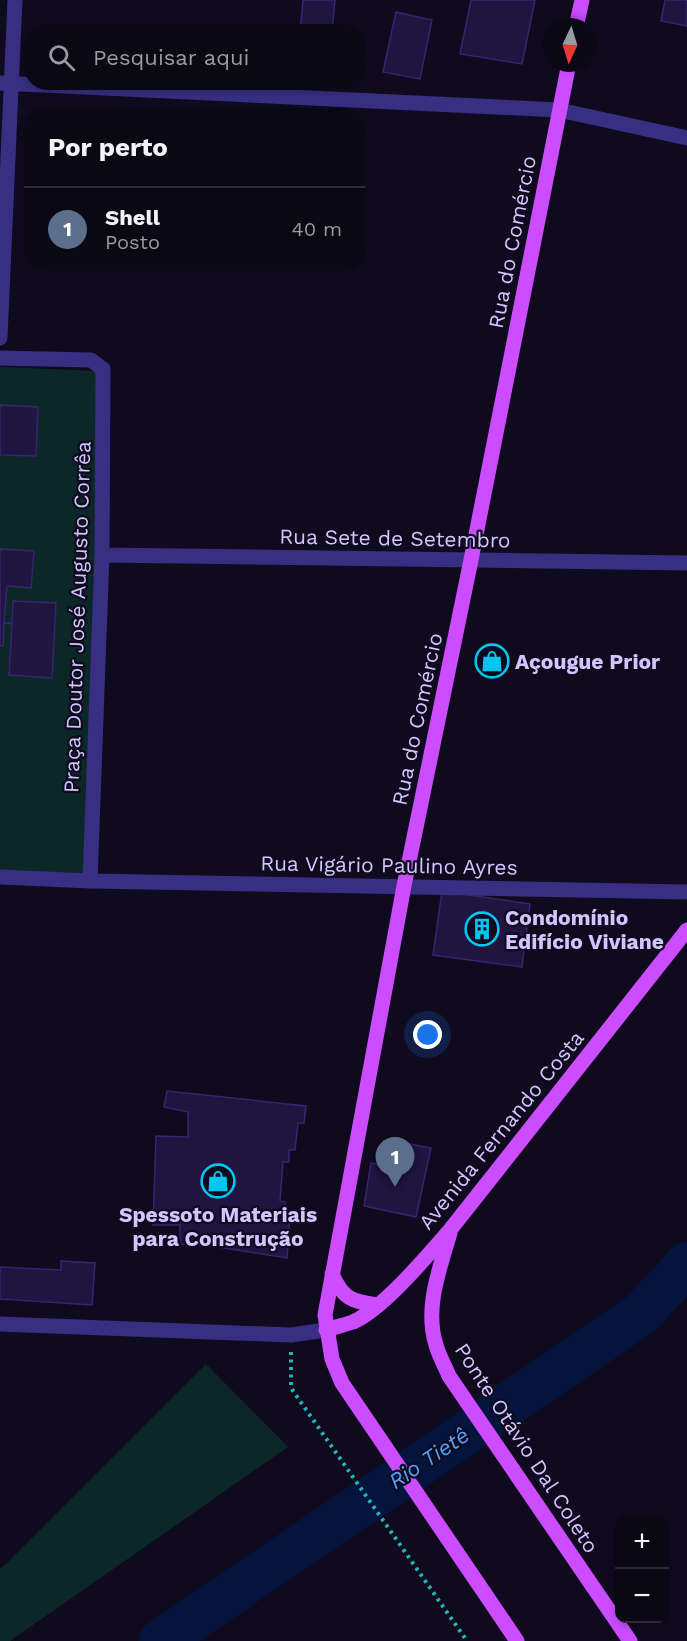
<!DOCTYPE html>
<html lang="pt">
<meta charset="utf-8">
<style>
body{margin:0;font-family:"Work Sans",sans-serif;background:#14111f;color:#f1f3f6}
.controls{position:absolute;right:18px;bottom:18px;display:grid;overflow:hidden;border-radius:12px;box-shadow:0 3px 9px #0003}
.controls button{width:54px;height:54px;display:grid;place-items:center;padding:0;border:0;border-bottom:2px solid #2b2935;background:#0b0816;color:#f1f3f6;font:30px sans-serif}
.compass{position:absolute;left:543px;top:18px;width:54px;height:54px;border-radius:50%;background:#0b0816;box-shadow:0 3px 9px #0003;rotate:184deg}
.you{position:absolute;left:428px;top:1035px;width:21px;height:21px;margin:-15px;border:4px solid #fff;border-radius:50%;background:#1a73e8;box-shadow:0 0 0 9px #1a73e833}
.badge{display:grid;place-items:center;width:39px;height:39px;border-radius:50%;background:#db2777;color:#fff;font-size:20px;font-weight:700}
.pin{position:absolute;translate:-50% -50px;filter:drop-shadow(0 2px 3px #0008)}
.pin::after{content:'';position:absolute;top:32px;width:21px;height:18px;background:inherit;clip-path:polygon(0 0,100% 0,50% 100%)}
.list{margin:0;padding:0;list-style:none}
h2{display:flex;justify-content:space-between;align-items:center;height:78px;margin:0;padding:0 24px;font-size:26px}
h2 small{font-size:20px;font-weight:400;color:#9a9aa1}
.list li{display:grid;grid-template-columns:39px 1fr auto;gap:18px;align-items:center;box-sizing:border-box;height:84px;padding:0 24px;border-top:2px solid #2b2935}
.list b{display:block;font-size:22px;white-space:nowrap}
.list p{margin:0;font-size:20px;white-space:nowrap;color:#9a9aa1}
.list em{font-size:20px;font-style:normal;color:#9a9aa1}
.icon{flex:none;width:33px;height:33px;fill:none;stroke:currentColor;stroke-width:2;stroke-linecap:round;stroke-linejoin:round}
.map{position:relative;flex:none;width:687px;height:1641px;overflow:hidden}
.search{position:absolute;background:#0b0816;box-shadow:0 3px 9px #0003;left:24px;top:24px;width:342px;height:66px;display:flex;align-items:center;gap:15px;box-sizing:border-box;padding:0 21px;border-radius:24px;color:#9a9aa1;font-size:22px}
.panel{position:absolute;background:#0b0816;box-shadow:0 3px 9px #0003;left:24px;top:108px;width:342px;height:162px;border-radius:24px}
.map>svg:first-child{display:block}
</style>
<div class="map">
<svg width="687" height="1641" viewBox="0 0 687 1641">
<rect width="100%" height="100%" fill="#0f0a1e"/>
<path fill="#0c2728" d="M0,367L100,371L87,874L0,871Z
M206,1364L288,1447L10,1641H0V1568L6,1564Z"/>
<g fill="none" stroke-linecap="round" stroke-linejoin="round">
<path stroke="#04143c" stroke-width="44" d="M161,1641L641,1314L687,1264"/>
</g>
<path fill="#201441" stroke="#38236f" stroke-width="1.5" d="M303,0H335L332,32H300Z
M471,0H535L522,64L460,54Z
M665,0H687V26L661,21Z
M396,12L432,20L420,79L383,72Z
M0,405L38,407L36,456L0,455Z
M0,549L34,551L31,588L7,586L4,623H12L13,601L56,603L52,678L9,675L12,624L4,623L3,646H0Z
M442,891L530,904L522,967L433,955Z
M167,1091L306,1106L304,1123H298L295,1150H289V1162H283L280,1201L285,1202V1215L290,1216L287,1258L218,1247L180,1244V1225H153L156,1136L188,1137V1112L164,1107Z
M405,1143L431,1148L416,1217L364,1206L371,1163L399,1168Z
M61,1261L95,1263L92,1305L0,1299V1267L61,1270Z"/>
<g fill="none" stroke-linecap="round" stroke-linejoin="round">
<path stroke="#20b6b9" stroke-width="4" stroke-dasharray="3 4.5" stroke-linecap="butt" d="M291,1352V1388L467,1641"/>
<path stroke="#392f82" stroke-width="15" d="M0,83L559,110L687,138
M0,338L15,0
M0,358L91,360L103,369L102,555L90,881
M102,555L687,563
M0,877L90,881L687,892
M0,1324L291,1335L326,1330"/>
<path stroke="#cb4dff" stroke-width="15" d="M576,27L582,0
M450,1233C440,1268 424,1308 436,1345C439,1356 445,1366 449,1376L630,1641
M332,1274C343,1299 351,1301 377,1305
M326,1330C335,1327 344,1325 353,1322C383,1309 428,1255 450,1230L687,930
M517,1641L342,1383L332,1359L325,1315L404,886L471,560L569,63"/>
</g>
<defs>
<g id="shop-ring" transform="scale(1.725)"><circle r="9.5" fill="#0f0a1e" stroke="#00c6f1" stroke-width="1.5"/><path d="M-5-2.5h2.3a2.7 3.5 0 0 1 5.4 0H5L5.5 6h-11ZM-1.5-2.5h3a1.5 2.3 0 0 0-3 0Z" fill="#00c6f1"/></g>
<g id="building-ring" transform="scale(1.725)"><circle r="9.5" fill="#0f0a1e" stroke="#00c6f1" stroke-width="1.5"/><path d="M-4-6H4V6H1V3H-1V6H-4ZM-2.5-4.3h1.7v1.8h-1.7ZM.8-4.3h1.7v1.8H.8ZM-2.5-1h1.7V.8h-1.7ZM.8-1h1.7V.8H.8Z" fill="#00c6f1"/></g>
</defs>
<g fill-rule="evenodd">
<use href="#shop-ring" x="492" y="661"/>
<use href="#building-ring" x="482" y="929"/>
<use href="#shop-ring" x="218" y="1181"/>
</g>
<g text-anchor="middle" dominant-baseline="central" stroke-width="4.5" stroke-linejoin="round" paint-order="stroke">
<g font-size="21" fill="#d1c6ff" stroke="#0f0a1e">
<text transform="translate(512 242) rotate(-79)">Rua do Comércio</text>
<text transform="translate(395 538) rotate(1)">Rua Sete de Setembro</text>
<text transform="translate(77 617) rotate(-88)">Praça Doutor José Augusto Corrêa</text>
<text transform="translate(417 719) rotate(-78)">Rua do Comércio</text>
<text transform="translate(389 865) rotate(1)">Rua Vigário Paulino Ayres</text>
<text transform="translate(501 1130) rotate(-51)">Avenida Fernando Costa</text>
<text transform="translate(527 1448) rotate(57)">Ponte Otávio Dal Coleto</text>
</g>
<g font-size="21" font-weight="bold" fill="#d1c6ff" stroke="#0f0a1e" text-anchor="start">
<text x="515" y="661">Açougue Prior</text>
<text x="505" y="917">Condomínio<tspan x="505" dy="24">Edifício Viviane</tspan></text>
<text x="218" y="1214" text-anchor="middle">Spessoto Materiais<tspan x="218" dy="24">para Construção</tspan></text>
</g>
<g font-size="22" font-style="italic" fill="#54a2ff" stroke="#0f0a1e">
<text transform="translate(429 1458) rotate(-34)">Rio Tietê</text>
</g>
</g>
</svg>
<div class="controls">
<button>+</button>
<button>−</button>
</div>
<svg class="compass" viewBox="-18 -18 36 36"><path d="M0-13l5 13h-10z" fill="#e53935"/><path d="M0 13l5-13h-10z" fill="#9a9aa1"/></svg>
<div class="you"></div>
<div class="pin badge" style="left:395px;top:1187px;background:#5c6f8a">1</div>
<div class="search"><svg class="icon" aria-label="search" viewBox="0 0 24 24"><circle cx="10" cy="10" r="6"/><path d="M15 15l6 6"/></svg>Pesquisar aqui</div>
<section class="panel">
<h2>Por perto<small></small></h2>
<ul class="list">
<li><span class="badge" style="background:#5c6f8a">1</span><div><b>Shell</b><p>Posto</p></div><em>40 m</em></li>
</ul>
</section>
</div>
